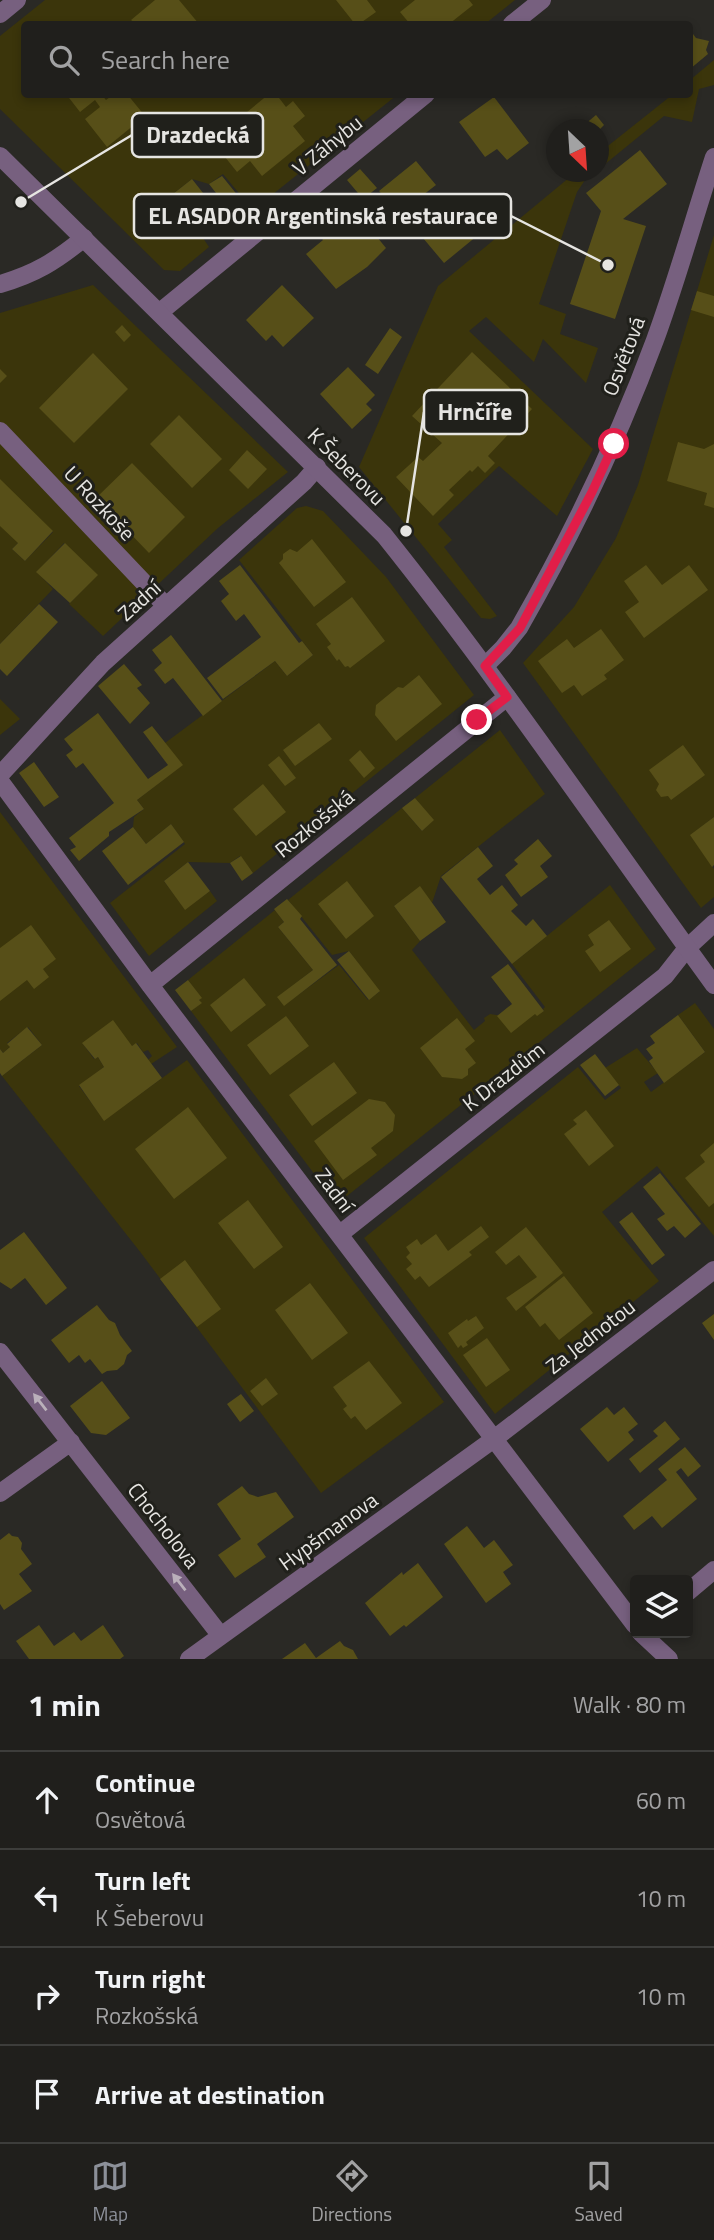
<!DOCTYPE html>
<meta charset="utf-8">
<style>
body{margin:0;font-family:"Titillium Web",sans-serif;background:#2d2c29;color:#f1f3f6}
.controls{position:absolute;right:21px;bottom:21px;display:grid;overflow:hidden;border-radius:7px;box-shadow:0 4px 10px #0003}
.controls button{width:63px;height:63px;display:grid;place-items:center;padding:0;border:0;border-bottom:2px solid #3d3d3b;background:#201f1c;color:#f1f3f6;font:35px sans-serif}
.compass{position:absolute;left:546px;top:119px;width:63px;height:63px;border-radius:50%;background:#201f1c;box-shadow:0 4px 10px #0003;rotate:155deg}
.stop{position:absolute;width:21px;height:21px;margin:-16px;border:5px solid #e11d48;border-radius:50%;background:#fff}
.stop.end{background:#e11d48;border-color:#fff;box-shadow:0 2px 7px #0008}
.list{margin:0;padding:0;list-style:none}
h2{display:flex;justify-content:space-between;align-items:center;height:91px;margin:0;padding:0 28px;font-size:30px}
h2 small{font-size:23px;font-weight:400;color:#a2a2a3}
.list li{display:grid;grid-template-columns:46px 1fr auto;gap:21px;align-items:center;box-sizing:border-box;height:98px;padding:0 28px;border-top:2px solid #3d3d3b}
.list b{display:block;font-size:26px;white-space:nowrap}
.list p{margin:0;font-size:23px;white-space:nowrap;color:#a2a2a3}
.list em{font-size:23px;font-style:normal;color:#a2a2a3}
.icon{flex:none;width:38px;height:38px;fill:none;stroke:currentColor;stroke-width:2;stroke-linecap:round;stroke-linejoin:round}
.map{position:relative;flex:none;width:714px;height:1659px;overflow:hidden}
.search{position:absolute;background:#201f1c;box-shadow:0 4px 10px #0003;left:21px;right:21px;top:21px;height:77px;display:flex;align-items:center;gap:18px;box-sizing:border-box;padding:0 24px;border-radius:7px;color:#a2a2a3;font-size:26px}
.sheet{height:483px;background:#201f1c}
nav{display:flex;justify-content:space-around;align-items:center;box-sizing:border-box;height:98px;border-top:2px solid #3d3d3b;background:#201f1c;font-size:19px;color:#a2a2a3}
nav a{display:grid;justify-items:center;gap:4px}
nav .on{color:#8c9099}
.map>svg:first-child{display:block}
</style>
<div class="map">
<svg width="714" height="1659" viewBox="0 0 714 1659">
<rect width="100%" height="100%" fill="#2a2925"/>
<path fill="#3b350b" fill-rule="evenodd" d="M45,0H515L485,24H24V94L397,95L253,210L223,174L209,184L192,179L159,205L185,237L197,229L209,247L180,271L164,270L0,109V36Z
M714,60V85L699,89L692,122L664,116L599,169V153L672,95L690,94V80Z
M576,172H596L585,180L577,192L539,304L566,314L560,334L598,348L586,383L543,339L534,362L486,317L469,331L593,449L557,516L499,466L438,524L452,540L444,547L497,616L490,619L481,618L359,467L438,286Z
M714,235V817L691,835L714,869V897L701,908L523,663L574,607L616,538L638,485Z
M93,285L288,472L218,528L103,636L69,604L97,575L64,543L37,572L53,589L0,644V313ZM41,520L53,532L25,561L12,549Z
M306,506L323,511L386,577L474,695L253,873L240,856L230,863L188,862L164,881L185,909L210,891L217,901L149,956L110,903L185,844L171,824L146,844L133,827L134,817L144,809L137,800L182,765L165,743L275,661L287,676L313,655L239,560L297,508Z
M0,699L20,719L0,735Z
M500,730L545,794L441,876L432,903L420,887L394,906L420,941L412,950L474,1030L485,1021L484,1018L490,1014C506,1017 528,1016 544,1011L543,1009L545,1007L512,964L610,885L656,949L337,1204L191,1011L201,1003L199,1000L201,998L188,980L275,910L284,922L278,927L313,970L278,997L284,1005L339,965L368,1000L379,992L349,951L332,955L288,900L402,808L422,831L433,820L415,798Z
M0,812L177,1047L151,1064L148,1060L152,1056L148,1050L143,1052L137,1043L132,1046L83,1044L94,1059L98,1057L104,1067L79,1086L104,1120L187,1060L444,1402L321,1493L141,1253L2,1076L42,1045L28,1027L7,1043L10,1047L3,1053L0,1049Z
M695,1003L714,1029V1236L657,1166L602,1212L659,1281L495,1414L364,1238L578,1067L605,1100L621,1088L605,1068L637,1048L658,1073L644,1082L651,1092L705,1052L678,1015Z"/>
<path fill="#574f18" d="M155,0H179L199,24H136L131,20Z
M336,0H367L376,12L359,24H355Z
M415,0H469L473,5L449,24H410L400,12Z
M690,30L696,38L709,41L706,50L708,54L690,69Z
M66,94H101L106,100L114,94H127L145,116L107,147L85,119L100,107L95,100L80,112Z
M269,94H276L286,107L293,101L305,116L293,126L305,141L262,176L250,161L237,172L225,157L232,151L219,135Z
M494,97L529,143L507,160L497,149L485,157L459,122Z
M596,115L604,125L599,130H578Z
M640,150L667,184L623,219L646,226L615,319L570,304L601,211L586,193Z
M416,161L436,185L414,202L435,228L463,206L483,231L444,263L402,213L400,216L379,191Z
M360,169L377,188L363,199L347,180Z
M222,176L243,202L230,211L209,184Z
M192,179L218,212L216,213L223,223L204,239L197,229L185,238L159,205Z
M351,205L386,248L367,267L336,289L306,254L323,240L317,232Z
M282,285L314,318L283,347L272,335L266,341L246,320Z
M697,291L714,296V317L691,310Z
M122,325L131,335L124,342L115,332Z
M390,328L402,337L378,374L365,365Z
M472,352L532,409L488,456L495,463L485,473L478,466L472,472L470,470L449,490L454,495L433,516L396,477L418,457L423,461L442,443L412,416Z
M93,353L128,389L74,443L39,408Z
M348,367L375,395L366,404L372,410L352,429L320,394Z
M0,369L7,376L0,383Z
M179,415L222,459L192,488L150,444Z
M678,442L704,449L714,444V508L704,505L707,493L667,481Z
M247,450L267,469L248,489L229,470Z
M132,463L185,517L149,553L96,498Z
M0,479L53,531L25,561L12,549L18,543L0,526Z
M312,539L346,582L314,607L279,563L283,559V554L290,549L297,552Z
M65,543L98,575L70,603L36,572Z
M240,565L299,643L302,641L313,655L287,676L275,661L223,699L207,678L261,637L244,614L236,621L221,601L229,594L219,581Z
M646,565L662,585L689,565L708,590L644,638L625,612L639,602L624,581Z
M352,597L385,641L350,668L348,666L345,667L339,659L337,661L327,647L331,644L316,624Z
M39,604L58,622L7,676L0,669V644Z
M601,629L624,660L604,675L607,679L582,696L574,685L562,693L538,661L567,639L574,648Z
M171,635L222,701L203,716L173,678L165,684L154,670L162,663L152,650Z
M124,664L142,685L137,688L150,703L130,724L98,686Z
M419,675L442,704L396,741L375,715L376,705L398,687L403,688Z
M98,713L148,779L168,765L143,732L152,726L183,765L137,800L144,809L109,832V836L79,861L70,850L76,847L69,838L114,803L83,763L76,768L66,755L73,750L64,739Z
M319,723L332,739L295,766L283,750Z
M683,745L705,775L671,800L668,796L661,797L656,790L659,784L649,770Z
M360,750L375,768L364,778L349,760Z
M279,756L296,778L285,786L268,765Z
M34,762L59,797L44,807L19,773Z
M263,784L286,812L256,836L233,809Z
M415,798L434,820L422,831L402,808Z
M714,817V865L712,867L690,835Z
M171,824L184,842L128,885L102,851L133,827L146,844Z
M538,839L552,856L540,866L548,877L521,897L505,875L518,864L514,860Z
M478,847L493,866L477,879L490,895L502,885L518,905L511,911L526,926L533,919L547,936L512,964L441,877Z
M241,856L253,873L242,881L230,863Z
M188,862L210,891L185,910L164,881Z
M347,881L374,916L346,939L318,904Z
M420,886L446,922L420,941L394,906Z
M287,899L302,916L300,919L337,965L284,1006L277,997L313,970L278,927L284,922L274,909Z
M609,920L631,949L600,972L585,951L594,945L588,935Z
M31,925L56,959L43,969L49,977L34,989L27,980L0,1001V948Z
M349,951L380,991L369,1000L337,960Z
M508,964L544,1011L537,1016L535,1014L511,1033L497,1016L512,1004L491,977Z
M244,978L266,1005L231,1032L210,1005Z
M188,980L202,998L199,1000L202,1003L191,1011L175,990Z
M678,1015L705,1052L664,1083L649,1061L653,1058L646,1049L655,1043L650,1036Z
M286,1016L309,1046L270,1075L247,1045Z
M457,1018L475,1041L465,1049L476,1063L468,1069V1075L462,1079L442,1077L420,1048Z
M113,1020L132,1046L136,1043L162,1078L104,1121L79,1085L104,1067L98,1057L95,1059L82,1043Z
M27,1027L42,1045L2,1076L0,1073V1049L3,1053L10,1047L7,1044Z
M595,1054L619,1085L605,1096L580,1065Z
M334,1062L357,1093L312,1126L289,1095Z
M369,1099L385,1102L395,1115L393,1131L371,1148L377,1155L343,1180L314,1141Z
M188,1107L227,1158L174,1199L135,1149Z
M586,1110L614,1146L589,1166L564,1134L577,1124L573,1120Z
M714,1143V1203L709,1207L685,1178L705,1162L700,1155Z
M660,1173L701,1224L685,1238L674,1226L667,1231L657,1219L665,1214L643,1187Z
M248,1200L283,1247L254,1269L218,1223Z
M632,1212L665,1255L652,1265L619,1222Z
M481,1226L489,1237L469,1252L472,1255L429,1287L420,1276L415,1280L406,1269L412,1264L406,1257L410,1253L406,1247L417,1239L421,1245L436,1234L448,1251Z
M526,1227L563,1273L516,1311L506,1298L537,1277L519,1255L506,1265L495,1252Z
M24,1232L67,1288L46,1305L25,1278L11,1289L0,1282V1250Z
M185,1260L221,1309L197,1327L160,1279Z
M564,1276L593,1313L559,1340L545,1323L540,1327L525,1307Z
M310,1283L348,1333L312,1360L275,1310Z
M97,1305L109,1320L115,1323L120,1335L132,1351L127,1355L124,1364L117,1370L107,1371L102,1374L90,1359L85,1363L79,1355L69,1363L51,1340Z
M714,1314V1340L702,1323Z
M476,1316L484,1328L466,1342L468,1345L463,1348L461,1345L458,1348L448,1333L467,1319L468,1321Z
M487,1338L510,1370L486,1387L463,1355Z
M369,1361L402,1403L366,1430L355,1416L351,1419L343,1409L347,1406L333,1387Z
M266,1378L278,1394L262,1406L250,1391Z
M102,1381L130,1418L106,1435L91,1433L70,1406Z
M241,1394L254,1411L240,1422L227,1404Z
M607,1407L614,1415L624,1407L638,1424L628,1432L634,1440L608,1462L580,1429Z
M665,1421L680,1439L640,1473L629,1459L658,1436L653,1431Z
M685,1447L701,1466L688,1477L681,1468L676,1472L697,1499L662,1528L652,1516L634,1530L623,1516L667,1480L658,1469Z
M242,1486L249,1494L258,1497L276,1492L294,1517L257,1544L266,1557L235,1578L218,1555L241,1539L217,1504Z
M467,1526L484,1548L494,1540L513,1565L503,1572L511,1584L486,1603L444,1544Z
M9,1533L12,1536L18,1537L22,1543L21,1549L32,1564L19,1574L32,1591L4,1610L0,1604V1540Z
M418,1563L443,1597L406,1627L404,1625L390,1636L365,1603L402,1572L403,1575Z
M39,1625L54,1646L74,1632L81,1641L103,1625L124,1656L120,1659H29L16,1641Z
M340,1641L344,1646L353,1650L358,1659H282L305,1643L316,1658Z"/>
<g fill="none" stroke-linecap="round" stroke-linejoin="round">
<path stroke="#77607f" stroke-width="18" d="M0,14L17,0
M512,24L542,0
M0,284C35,274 56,261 84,238
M160,312L426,94
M0,431L166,606
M485,666L503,648L519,628C572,535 618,440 655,340C677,280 694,218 714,157
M0,775L103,663L304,482L317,467
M0,781L150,985L635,1625
M150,985L507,697
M340,1234L665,976L687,948L714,923
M0,1352L221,1636
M0,1493L71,1442
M688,1592L714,1570
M641,1633L669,1659
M189,1659L494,1439L714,1270"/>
<path stroke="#77607f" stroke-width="18" d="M0,156L384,535C500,680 604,834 714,985"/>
</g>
<defs><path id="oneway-solid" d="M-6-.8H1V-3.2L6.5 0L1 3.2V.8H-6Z" transform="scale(1.75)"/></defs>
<g fill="#bab0ba">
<use href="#oneway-solid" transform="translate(40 1402) rotate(-128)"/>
<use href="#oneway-solid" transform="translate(179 1582) rotate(-128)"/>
</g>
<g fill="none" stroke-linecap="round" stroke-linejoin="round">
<path stroke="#e11d48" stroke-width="9" d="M477,720L507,697L485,666L520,628L592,492L614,444"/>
</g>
<g text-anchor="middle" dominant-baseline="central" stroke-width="6" stroke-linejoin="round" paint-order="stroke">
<g font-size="21" fill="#e6e5e2" stroke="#20201b">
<text transform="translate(327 145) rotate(-39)">V Záhybu</text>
<text transform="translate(623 356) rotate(-69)">Osvětová</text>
<text transform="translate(347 466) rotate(45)">K Šeberovu</text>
<text transform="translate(100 503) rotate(47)">U Rozkoše</text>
<text transform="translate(139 600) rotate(-42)">Zadní</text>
<text transform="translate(314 823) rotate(-39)">Rozkošská</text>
<text transform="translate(503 1076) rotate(-38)">K Drazdům</text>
<text transform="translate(335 1190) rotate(53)">Zadní</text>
<text transform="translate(590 1336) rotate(-38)">Za Jednotou</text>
<text transform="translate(164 1525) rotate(52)">Chocholova</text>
<text transform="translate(328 1531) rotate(-36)">Hypšmanova</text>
</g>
</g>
<path fill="none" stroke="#e6e5e2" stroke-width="2.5" d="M21 202L132 135M608 265L511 216M406 531L424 412"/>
<g fill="#e6e5e2" stroke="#20201b" stroke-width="2.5">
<circle cx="21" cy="202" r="7"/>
<circle cx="608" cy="265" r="7"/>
<circle cx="406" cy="531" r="7"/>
</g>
<g fill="#20201b" stroke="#e6e5e2" stroke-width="2.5">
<rect x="132" y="113" width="131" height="44" rx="7"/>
<rect x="134" y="194" width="377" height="44" rx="7"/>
<rect x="424" y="390" width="103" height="44" rx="7"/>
</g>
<g font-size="23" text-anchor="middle" font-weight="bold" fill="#e6e5e2">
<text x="198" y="143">Drazdecká</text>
<text x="323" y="224">EL ASADOR Argentinská restaurace</text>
<text x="475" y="420">Hrnčíře</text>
</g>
</svg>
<div class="controls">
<button><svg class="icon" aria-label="layers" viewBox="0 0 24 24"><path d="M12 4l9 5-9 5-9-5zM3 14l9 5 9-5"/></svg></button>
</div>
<svg class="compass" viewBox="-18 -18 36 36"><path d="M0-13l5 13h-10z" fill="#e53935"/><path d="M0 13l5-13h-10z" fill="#a2a2a3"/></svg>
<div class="stop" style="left:614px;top:444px"></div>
<div class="stop end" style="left:477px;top:720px"></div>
<div class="search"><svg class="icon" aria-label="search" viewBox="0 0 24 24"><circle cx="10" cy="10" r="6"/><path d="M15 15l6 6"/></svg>Search here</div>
</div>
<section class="sheet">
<h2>1 min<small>Walk · 80 m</small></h2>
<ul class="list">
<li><svg class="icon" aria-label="ahead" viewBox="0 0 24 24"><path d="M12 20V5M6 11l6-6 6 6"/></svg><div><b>Continue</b><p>Osvětová</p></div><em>60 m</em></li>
<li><svg class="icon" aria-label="left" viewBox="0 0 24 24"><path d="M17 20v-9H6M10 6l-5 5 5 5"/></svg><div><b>Turn left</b><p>K Šeberovu</p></div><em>10 m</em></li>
<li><svg class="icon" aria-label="right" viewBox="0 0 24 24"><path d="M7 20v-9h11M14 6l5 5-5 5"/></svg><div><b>Turn right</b><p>Rozkošská</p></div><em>10 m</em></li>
<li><svg class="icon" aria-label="arrive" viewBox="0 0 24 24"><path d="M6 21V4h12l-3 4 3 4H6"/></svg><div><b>Arrive at destination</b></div></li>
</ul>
</section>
<nav>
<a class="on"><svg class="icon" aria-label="map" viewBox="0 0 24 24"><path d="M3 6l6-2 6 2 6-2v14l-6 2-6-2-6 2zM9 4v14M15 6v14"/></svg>Map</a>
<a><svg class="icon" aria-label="directions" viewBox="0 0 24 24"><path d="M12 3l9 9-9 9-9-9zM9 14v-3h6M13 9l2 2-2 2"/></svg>Directions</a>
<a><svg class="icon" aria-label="saved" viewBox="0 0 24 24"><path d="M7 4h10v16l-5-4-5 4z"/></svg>Saved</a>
</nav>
